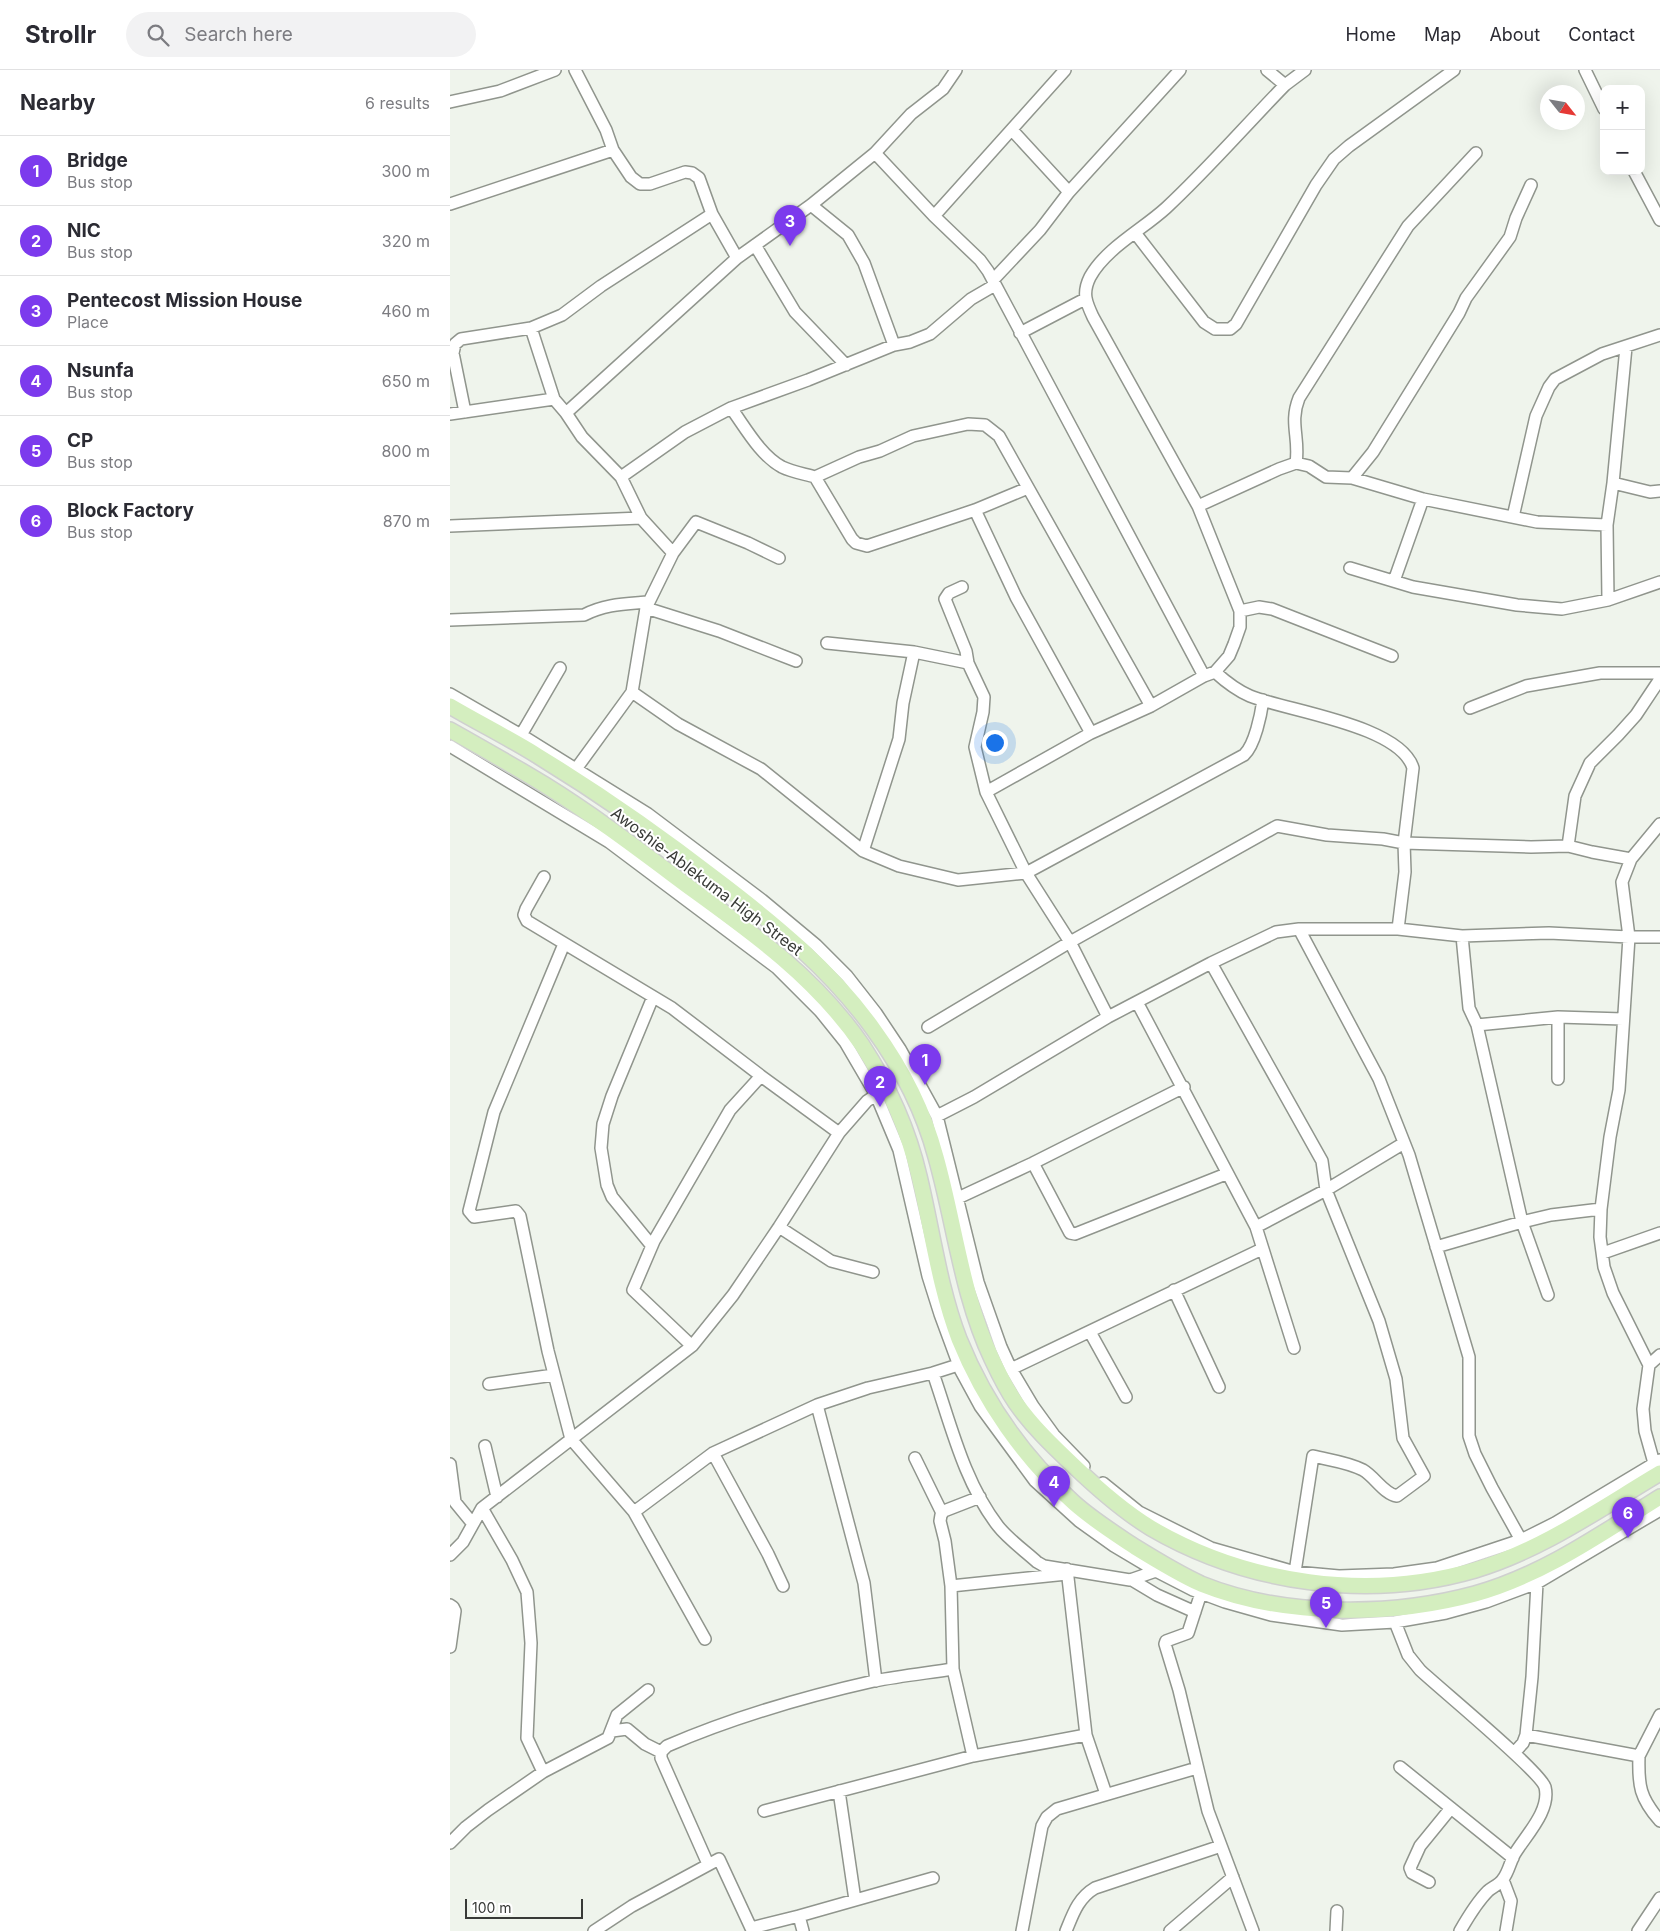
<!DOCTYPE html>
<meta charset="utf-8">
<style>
body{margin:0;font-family:Inter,sans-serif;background:#f2f2f3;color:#2b2b33}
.controls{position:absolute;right:15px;top:15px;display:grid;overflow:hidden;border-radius:10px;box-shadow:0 5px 20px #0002}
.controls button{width:45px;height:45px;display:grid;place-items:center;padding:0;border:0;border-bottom:1px solid #e1e1e2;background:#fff;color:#2b2b33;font:25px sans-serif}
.compass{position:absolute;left:1090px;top:15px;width:45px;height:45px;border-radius:50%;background:#fff;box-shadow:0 5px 20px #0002;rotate:121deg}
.scale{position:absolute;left:15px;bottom:12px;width:118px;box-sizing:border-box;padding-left:5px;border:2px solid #383a37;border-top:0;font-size:14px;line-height:18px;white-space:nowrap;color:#383a37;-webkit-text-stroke:4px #fff;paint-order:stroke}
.you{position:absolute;left:544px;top:672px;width:18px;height:18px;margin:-12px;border:4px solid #fff;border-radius:50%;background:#1a73e8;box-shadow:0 0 0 8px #1a73e833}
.badge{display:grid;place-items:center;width:32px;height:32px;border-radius:50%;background:#7c3aed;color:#fff;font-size:16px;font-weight:700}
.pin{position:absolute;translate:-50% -41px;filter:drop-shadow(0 1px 2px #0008)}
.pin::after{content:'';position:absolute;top:26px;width:18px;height:15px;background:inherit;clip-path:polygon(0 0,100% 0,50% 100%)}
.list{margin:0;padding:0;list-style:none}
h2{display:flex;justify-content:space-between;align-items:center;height:65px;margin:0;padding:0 20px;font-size:21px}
h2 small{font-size:16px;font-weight:400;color:#7c7c81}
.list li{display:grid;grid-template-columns:32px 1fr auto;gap:15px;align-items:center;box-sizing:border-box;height:70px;padding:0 20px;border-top:1px solid #e1e1e2}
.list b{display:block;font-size:19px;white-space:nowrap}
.list p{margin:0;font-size:16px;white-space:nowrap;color:#7c7c81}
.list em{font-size:16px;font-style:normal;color:#7c7c81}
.icon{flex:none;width:28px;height:28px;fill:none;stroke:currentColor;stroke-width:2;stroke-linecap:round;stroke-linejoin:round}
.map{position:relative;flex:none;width:1210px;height:1861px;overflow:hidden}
header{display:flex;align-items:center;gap:30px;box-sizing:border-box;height:70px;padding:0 25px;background:#fff;border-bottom:1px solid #e1e1e2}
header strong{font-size:24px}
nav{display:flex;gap:28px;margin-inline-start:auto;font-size:18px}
.search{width:350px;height:45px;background:#f2f2f3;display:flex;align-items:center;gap:12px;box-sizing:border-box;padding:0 18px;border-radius:28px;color:#7c7c81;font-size:19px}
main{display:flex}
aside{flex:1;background:#fff}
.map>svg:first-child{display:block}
</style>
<header>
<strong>Strollr</strong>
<div class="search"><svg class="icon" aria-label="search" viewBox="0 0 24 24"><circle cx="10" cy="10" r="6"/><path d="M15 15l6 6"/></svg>Search here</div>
<nav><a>Home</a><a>Map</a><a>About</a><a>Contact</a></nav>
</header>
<main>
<aside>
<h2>Nearby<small>6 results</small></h2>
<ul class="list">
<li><span class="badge">1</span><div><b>Bridge</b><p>Bus stop</p></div><em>300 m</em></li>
<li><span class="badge">2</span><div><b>NIC</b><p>Bus stop</p></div><em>320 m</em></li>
<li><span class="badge">3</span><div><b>Pentecost Mission House</b><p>Place</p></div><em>460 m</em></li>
<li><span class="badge">4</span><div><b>Nsunfa</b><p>Bus stop</p></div><em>650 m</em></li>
<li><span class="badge">5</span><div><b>CP</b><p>Bus stop</p></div><em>800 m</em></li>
<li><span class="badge">6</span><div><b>Block Factory</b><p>Bus stop</p></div><em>870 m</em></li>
</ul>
</aside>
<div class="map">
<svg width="1210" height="1861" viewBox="0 0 1210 1861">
<rect width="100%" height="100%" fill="#eff4ec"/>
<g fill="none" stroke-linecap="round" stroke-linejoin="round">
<g stroke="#90958d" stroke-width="14">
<path id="minor" d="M125,0L156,60L163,80L181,107L190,114H200L235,102L242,103L249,108L262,144L287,188
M817,0L835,15
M1135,0L1154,39
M0,32L50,21L105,0
M562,60L619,122
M425,83L484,146L530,190L538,201L754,606
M1184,101L1210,150
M0,134L163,80
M361,135L398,165L414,193L444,275
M484,146L615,0
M686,164L754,252L765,259H780L786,254L866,115L884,89L899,76L1004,0
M305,175L345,242L396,295
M543,210L590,160L619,122L730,0
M81,258L104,329L116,343L132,367L171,407L191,448L223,483
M570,263L635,229
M281,338C295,357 310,385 332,397C342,402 355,404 365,407L409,387L430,381L463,366L518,354L535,355L549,366L701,636
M15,342L3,283L5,274L11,269L81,258L112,245L151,216L262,144
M116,343L287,188L361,135L425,83L461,44L493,19L506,0
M0,344L104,329
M846,393C850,368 839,353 849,328L958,156L1026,83
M171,407L235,362L281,338L358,310L444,275L460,272L480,264L521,229L545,215
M365,407L402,469L406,473L417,476L525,440L578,418
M902,408L923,382L1009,243L1016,228L1060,167L1066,148L1081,115
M1163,413L1200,422L1210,421
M748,436L829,399L846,393L859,396L876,407L902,408L973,429L1087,452L1157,455
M525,440L566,527L641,663
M1063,447L1086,346L1099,317L1105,309L1152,284L1210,265
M0,456L191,448
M900,498L963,517L1067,535L1112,539L1158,530L1210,512
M944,511L973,429
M512,517L499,523L495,529L516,581L518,593L534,627L533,642L525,677L536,722L576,803L620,872L658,947
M1158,530L1157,455L1163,413L1176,277
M196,538L269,561L346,591
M790,541L809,537L822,539L942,586
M0,550L134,545C155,534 175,534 198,532
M377,573L464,582L518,593
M765,602C776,612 786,620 800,626C837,641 950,655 963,698L954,773L955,802L948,859
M182,622L228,654L311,699L413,781L449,796L508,810L576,803L794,685C805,675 811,644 813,630
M0,624L71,665L198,744L312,830L366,875L397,906L426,943L450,979L487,1046L528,1212L551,1277L561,1299L583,1336L604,1365L634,1396
M1020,638L1076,616L1150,603H1210
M71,665L110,598
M0,676L159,772L327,898L370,941L395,972L426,1025L449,1080L478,1206L490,1244L511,1301L530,1336L585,1411L629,1451L664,1476L706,1501L743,1520L775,1532L821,1545L892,1555L945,1552L996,1543L1036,1532L1087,1513L1210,1440
M126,699L182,622L196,538L223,483L246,452L298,473L329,488
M536,722L641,663L701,636L754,606L765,602L779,586L784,574L790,557V541L748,436L643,247C636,232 632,223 640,207C656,178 692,160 716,138C757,100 795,56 835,15L855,0
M1118,776L1125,726L1140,693L1168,665L1186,645L1210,609
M413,781L449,669L453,633L464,582
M94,807L76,839L74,845L77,851L222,938L311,1006L389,1063
M849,859L929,1009L959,1085L1019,1287V1366L1025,1384L1042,1418L1071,1470
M1012,866L1019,938L1027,955L1072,1152L1098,1225
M114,874L44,1042L19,1141L24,1147L66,1141L70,1146L98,1281L121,1369L184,1442L255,1569
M761,893L872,1091L876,1120L929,1251L946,1309L953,1368L974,1406L947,1426C934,1424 925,1407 913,1400C898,1392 879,1390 863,1386L845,1502
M687,932L806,1157L844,1278
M1108,947V1009
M1027,955L1108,947L1173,949
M478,957L620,872L827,756L877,765L933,769L954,773L1081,777L1118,776L1142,782L1181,789
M487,1046L524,1027L658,947L761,893L826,862L849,859H948L1012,866L1099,863L1179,867H1210
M583,1093L620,1163L625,1164L776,1104
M508,1128L583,1093L734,1017
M329,1157L381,1191L423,1202
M806,1157L876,1120L954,1073
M202,1176L162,1127L157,1115L151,1078L153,1054L162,1026L203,927
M986,1177L1072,1152L1101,1145L1151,1139
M1153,1183L1210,1163
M724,1220L769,1317
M640,1262L676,1327
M242,1276L183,1220L204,1171L280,1040L311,1006
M1199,1295L1210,1285
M561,1299L812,1179
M483,1303C501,1355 514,1412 548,1456C558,1469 575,1481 587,1492L594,1496L680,1510L706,1501
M39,1314L104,1305
M367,1335L414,1513L426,1611
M35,1376L47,1427
M263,1383L318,1484L333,1516
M465,1388L492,1443
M1204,1393L1195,1361L1193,1339L1199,1295L1163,1223L1154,1197L1150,1167L1151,1139L1160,1067L1169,1020L1179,867L1172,812L1181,789L1210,754
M0,1394L5,1432L23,1454
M653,1413L689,1442L761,1478L845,1502L889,1506L944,1504L987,1498L1071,1470L1105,1453L1210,1390
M32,1438L62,1490L77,1522L81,1573L77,1668L93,1702
M184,1442L263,1383L367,1335L418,1318L483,1303L508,1295
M0,1485L13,1472L32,1438L242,1276L283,1225L329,1157L389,1063L417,1031L426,1025
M617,1499L636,1665L656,1724
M682,1510L707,1525L745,1542
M501,1516L617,1504
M751,1523L738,1563L716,1571L715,1574L729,1620L758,1741L803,1861
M0,1535L3,1537L5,1541L0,1577
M945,1552L958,1585L970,1600C989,1618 1090,1701 1095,1717C1101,1741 1075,1766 1064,1785C1060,1793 1058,1803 1053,1809C1050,1814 1043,1817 1038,1821C1027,1832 1018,1847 1010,1861
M162,1661L177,1659L195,1674L211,1682
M1076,1665L1189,1686L1210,1645
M1064,1683L1073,1673L1076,1665L1082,1607L1087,1513
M523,1686L503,1599L501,1516L495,1471L490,1451L491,1445L494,1441L530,1427
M1189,1686C1188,1716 1190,1728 1210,1751
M950,1697L1063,1788
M389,1721L405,1830
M314,1741L523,1686L636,1665
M0,1773L16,1757L38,1740L93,1702L158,1668L167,1645L198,1620
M258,1794L211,1688V1682L217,1676C284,1647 353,1627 424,1611C450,1606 477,1603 503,1599
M1053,1810L1061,1831L1056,1861
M979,1812L962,1803L960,1798L970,1776L1001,1738
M144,1861L182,1836L269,1789L301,1858L349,1846
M353,1861L349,1846L483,1808
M572,1861L592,1756L597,1747L607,1739L747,1698
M616,1861C623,1844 628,1828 645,1818L771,1776
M720,1861L783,1807
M886,1861L887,1841
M1188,1861L1210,1828"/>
</g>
<g stroke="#cfd0cf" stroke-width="18">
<path id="major" d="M0,636C29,653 59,668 88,686C150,724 209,765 267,810C325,854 382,901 424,960C451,997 474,1042 486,1087C505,1154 512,1226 542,1289C549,1304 557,1320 566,1333C582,1356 603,1376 623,1395C647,1418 673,1441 701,1458C797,1514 918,1531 1025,1500C1092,1480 1151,1438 1210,1403
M0,660C32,678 64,696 95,715C145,746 192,782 239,817C303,863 367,909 412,975C438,1015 458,1059 469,1106C482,1160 489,1217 509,1269C534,1331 574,1388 624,1433C643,1450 664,1463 685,1477C706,1490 729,1504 751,1514C833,1547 940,1547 1025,1524C1093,1505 1151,1464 1210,1427"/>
</g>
<use href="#minor" stroke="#fff" stroke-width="11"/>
<use href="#major" stroke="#d4eebf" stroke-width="15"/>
</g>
<g text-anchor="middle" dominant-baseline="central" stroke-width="4" stroke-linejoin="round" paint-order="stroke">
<g font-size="16" fill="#383a37" stroke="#fff">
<text transform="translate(257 811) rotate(37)">Awoshie-Ablekuma High Street</text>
</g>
</g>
</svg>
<div class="controls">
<button>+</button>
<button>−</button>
</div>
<svg class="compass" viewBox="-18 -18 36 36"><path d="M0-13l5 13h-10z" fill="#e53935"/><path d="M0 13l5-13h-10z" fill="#7c7c81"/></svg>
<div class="scale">100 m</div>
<div class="you"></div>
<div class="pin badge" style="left:475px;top:1015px">1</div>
<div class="pin badge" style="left:430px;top:1037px">2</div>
<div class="pin badge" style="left:340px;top:176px">3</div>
<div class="pin badge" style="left:604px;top:1437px">4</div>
<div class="pin badge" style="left:876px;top:1558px">5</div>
<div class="pin badge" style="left:1178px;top:1468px">6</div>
</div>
</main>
